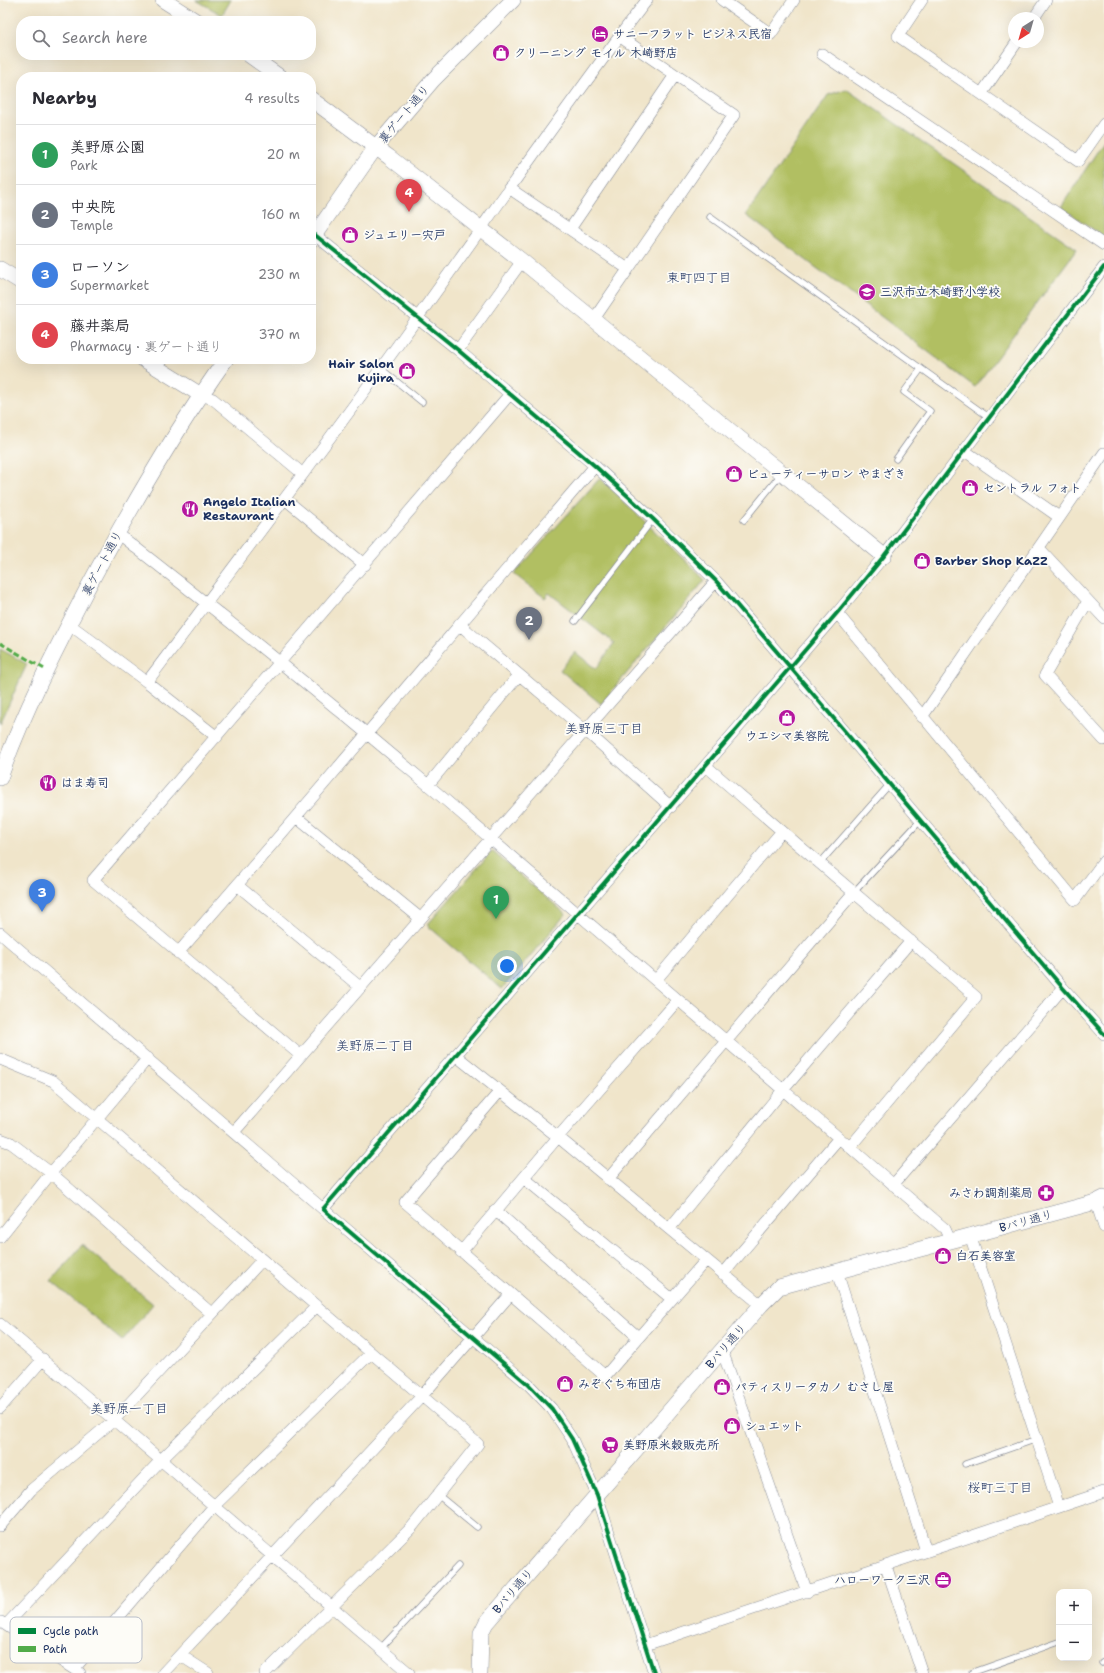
<!DOCTYPE html>
<meta charset="utf-8">
<style>
body{margin:0;font-family:"Shantell Sans","Klee One",sans-serif;background:#f7f7f7;color:#2b2b33}
.controls{position:absolute;right:12px;bottom:12px;display:grid;overflow:hidden;border-radius:8px;box-shadow:0 4px 16px #0002}
.controls button{width:36px;height:36px;display:grid;place-items:center;padding:0;border:0;border-bottom:1px solid #e1e1e2;background:#fff;color:#2b2b33;font:20px sans-serif}
.compass{position:absolute;left:1008px;top:12px;width:36px;height:36px;border-radius:50%;background:#fff;box-shadow:0 4px 16px #0002;rotate:217deg}
.you{position:absolute;left:507px;top:966px;width:14px;height:14px;margin:-10px;border:3px solid #fff;border-radius:50%;background:#1a73e8;box-shadow:0 0 0 6px #1a73e833}
.badge{display:grid;place-items:center;width:26px;height:26px;border-radius:50%;background:#b5179e;color:#fff;font-size:13px;font-weight:700}
.pin{position:absolute;translate:-50% -33px;filter:drop-shadow(0 1px 2px #0008)}
.pin::after{content:'';position:absolute;top:21px;width:14px;height:12px;background:inherit;clip-path:polygon(0 0,100% 0,50% 100%)}
.list{margin:0;padding:0;list-style:none}
h2{display:flex;justify-content:space-between;align-items:center;height:52px;margin:0;padding:0 16px;font-size:17px}
h2 small{font-size:13px;font-weight:400;color:#7c7c81}
.list li{display:grid;grid-template-columns:26px 1fr auto;gap:12px;align-items:center;box-sizing:border-box;height:60px;padding:0 16px;border-top:1px solid #e1e1e2}
.list b{display:block;font-size:15px;white-space:nowrap}
.list p{margin:0;font-size:13px;white-space:nowrap;color:#7c7c81}
.list em{font-size:13px;font-style:normal;color:#7c7c81}
.icon{flex:none;width:22px;height:22px;fill:none;stroke:currentColor;stroke-width:2;stroke-linecap:round;stroke-linejoin:round}
.map{position:relative;flex:none;width:1104px;height:1673px;overflow:hidden}
.search{position:absolute;background:#fff;box-shadow:0 4px 16px #0002;left:16px;top:16px;width:300px;height:44px;display:flex;align-items:center;gap:10px;box-sizing:border-box;padding:0 14px;border-radius:16px;color:#7c7c81;font-size:15px}
.panel{position:absolute;background:#fff;box-shadow:0 4px 16px #0002;left:16px;top:72px;width:300px;height:292px;border-radius:16px}
.map>svg:first-child{display:block}
</style>
<div class="map">
<svg width="1104" height="1673" viewBox="0 0 1104 1673">
<rect width="100%" height="100%" fill="#fdfcf7"/>
<filter id="ink" filterUnits="userSpaceOnUse"><feTurbulence type="fractalNoise" baseFrequency=".025" numOctaves="2"/><feDisplacementMap in="SourceGraphic" scale="8" xChannelSelector="R" yChannelSelector="G"/><feConvolveMatrix kernelMatrix="1 2 1 2 8 2 1 2 1" color-interpolation-filters="sRGB"/></filter>
<filter id="wash" filterUnits="userSpaceOnUse"><feTurbulence type="fractalNoise" baseFrequency=".012" numOctaves="4" result="noise"/><feDisplacementMap in="SourceGraphic" scale="16" xChannelSelector="R" yChannelSelector="G"/><feGaussianBlur stdDeviation="0.9" result="paint"/><feColorMatrix in="noise" values="0 0 0 0 0 0 0 0 0 0 0 0 0 0 0 0 0 1.4 0 .05"/><feComposite in="paint" operator="in"/></filter>
<g filter="url(#wash)">
<rect width="100%" height="100%" fill="#f0e5ca"/>
<path fill="#b1bf62" stroke="#667760" d="M196,0H231L222,15Z
M846,89L1077,249L975,387L746,215L828,95Z
M1104,141V237L1061,207Z
M600,478L705,580L601,704L560,670L575,652L596,669L614,643L549,593L545,598L514,574Z
M0,649L27,664L0,724Z
M492,851L566,914L502,989L427,925Z
M82,1245L153,1304L122,1341L51,1281Z"/>
</g>
<g filter="url(#ink)">
<g fill="none" stroke-linecap="round" stroke-linejoin="round">
<g stroke="#868a94" stroke-width="7">
<path id="lane" d="M710,217L990,418
M380,368L422,402
M896,459L930,411L904,392L921,369
M744,520L782,473
M575,621L653,519
M820,863L889,785
M854,892L920,821
M965,1464L1037,1439
M438,1495L477,1527
M380,1649L458,1566
M1102,1663L1104,1662
M971,1673L1059,1642"/>
</g>
<g stroke="#868a94" stroke-width="12">
<path id="street" d="M722,0L771,34L794,0
M922,0L898,36L1078,161L1104,124
M1034,18L1046,0
M822,54L1104,245
M982,93L1017,42
M509,188L628,269
M570,229L675,75
M315,235L458,350L595,466L653,519L716,581L790,667L1063,988L1104,1034
M594,319L734,115L619,36
M458,350L522,261
M201,395L213,399L303,474
M965,451L1059,517
M285,499L365,565
M117,533C222,615 327,699 428,785L945,1229L950,1240
M1039,548L1104,618
M1088,601L1045,675L1104,740
M837,613L1075,900L1104,861
M69,624L147,682L217,737
M459,624L586,731L671,807
M147,682C238,561 330,440 418,317C494,211 568,103 647,0
M922,717L1104,453
M706,766L976,997L850,1147
M428,785L519,675
M296,817L420,918
M237,885L360,987
M0,933L323,1209
M178,953C319,792 456,628 595,466
M656,980L782,831
M300,1055L93,880L510,394
M455,1055L558,1137L761,1305
M0,1059L53,1081L478,1444L412,1527L265,1673
M500,1091L405,1202L605,1376L706,1260
M234,1132L716,581
M0,1139L11,1143L51,1173L211,1313
M524,1178L672,1299
M608,1179L854,892
M893,1185L1063,988
M1096,1202L1104,1227
M495,1210L638,1337
M669,1229L783,1090L911,941
M970,1235L1059,1507
M0,1237L51,1173L148,1058
M461,1252L558,1137L678,1000
M837,1272L926,1551
M723,1274L839,1138
M0,1324L114,1420L409,1673
M722,1350L807,1592
M0,1408L43,1359
M0,1526L31,1490L114,1420L262,1260
M886,1566L922,1673
M1,1622L80,1673
M6,1625L161,1460L316,1307
M645,1645C798,1595 951,1543 1104,1492
M180,1655L208,1673
M74,1669L214,1506L370,1354
M163,1673L421,1397L510,1295
M654,1673L597,1495L572,1439L552,1409L529,1385L323,1209L837,613L884,556L1104,267"/>
</g>
<g stroke="#868a94" stroke-width="16">
<path id="secondary" d="M163,0L196,21
M249,55L280,77
M311,99L389,157L522,261L884,556
M311,240L376,147L433,80L513,0
M0,269L21,282
M143,359L201,395
M0,778C23,713 55,651 87,589C129,510 174,432 226,359
M480,1673L481,1633L486,1623L761,1305L779,1287L1096,1202L1104,1198"/>
</g>
<use href="#lane" stroke="#fff" stroke-width="5.5"/>
<use href="#street" stroke="#fff" stroke-width="11"/>
<use href="#secondary" stroke="#fff" stroke-width="15"/>
<path stroke="#52ab49" stroke-width="3" stroke-dasharray="6 3" stroke-linecap="butt" d="M0,643L46,670"/>
<g stroke="#fdfcf7" stroke-width="6">
<path id="cycleway" d="M315,235L458,350L595,466L653,519L716,581L790,667L1063,988L1104,1034
M654,1673L597,1495L572,1439L552,1409L529,1385L323,1209L837,613L884,556L1104,267"/>
</g>
<use href="#cycleway" stroke="#00873e" stroke-width="4"/>
</g>
</g>
<defs>
<g id="hotel-disc" transform="scale(0.9)"><circle r="9.5" fill="#b5179e" stroke="#fdfcf7"/><path d="M-6-4.5h1.5V1H6V5H4.5V3h-9V5H-6ZM-4 0a1.8 1.8 0 1 1 3.6 0ZM.5 0V-2.5h3Q6-2.5 6 0Z" fill="#fff"/></g>
<g id="shop-disc" transform="scale(0.9)"><circle r="9.5" fill="#b5179e" stroke="#fdfcf7"/><path d="M-5-2.5h2.3a2.7 3.5 0 0 1 5.4 0H5L5.5 6h-11ZM-1.5-2.5h3a1.5 2.3 0 0 0-3 0Z" fill="#fff"/></g>
<g id="school-disc" transform="scale(0.9)"><circle r="9.5" fill="#b5179e" stroke="#fdfcf7"/><path d="M0-5L7-2L0 1L-7-2ZM-4 1L0 2.5L4 1V4Q0 6-4 4Z" fill="#fff"/></g>
<g id="restaurant-disc" transform="scale(0.9)"><circle r="9.5" fill="#b5179e" stroke="#fdfcf7"/><path d="M-5-6h1v4h1v-4h1v4h1v-4h1v5L-1.5 .5V6h-2V.5L-5-1ZM5-6V6H3V1.5H1.5Q1.5-4 5-6Z" fill="#fff"/></g>
<g id="pharmacy-disc" transform="scale(0.9)"><circle r="9.5" fill="#b5179e" stroke="#fdfcf7"/><path d="M-2-6h4v4h4v4h-4v4h-4v-4h-4v-4h4Z" fill="#fff"/></g>
<g id="supermarket-disc" transform="scale(0.9)"><circle r="9.5" fill="#b5179e" stroke="#fdfcf7"/><path d="M-6-5.5h2.5l.6 2H6L4.5 2H-2.5L-4.4-4H-6ZM-1.5 3.2a1.3 1.3 0 1 0 .1 0ZM3 3.2a1.3 1.3 0 1 0 .1 0Z" fill="#fff"/></g>
<g id="office-disc" transform="scale(0.9)"><circle r="9.5" fill="#b5179e" stroke="#fdfcf7"/><path d="M-6-3h4V-5.5h4V-3h4V5H-6ZM-1-4.5V-3h2v-1.5ZM-6 0V1H6V0Z" fill="#fff"/></g>
</defs>
<g fill-rule="evenodd">
<use href="#hotel-disc" x="600" y="34"/>
<use href="#shop-disc" x="501" y="53"/>
<use href="#shop-disc" x="350" y="235"/>
<use href="#school-disc" x="867" y="292"/>
<use href="#shop-disc" x="407" y="371"/>
<use href="#shop-disc" x="734" y="474"/>
<use href="#shop-disc" x="970" y="488"/>
<use href="#restaurant-disc" x="190" y="509"/>
<use href="#shop-disc" x="922" y="561"/>
<use href="#shop-disc" x="787" y="718"/>
<use href="#restaurant-disc" x="48" y="783"/>
<use href="#pharmacy-disc" x="1046" y="1193"/>
<use href="#shop-disc" x="943" y="1256"/>
<use href="#shop-disc" x="565" y="1384"/>
<use href="#shop-disc" x="722" y="1387"/>
<use href="#shop-disc" x="732" y="1426"/>
<use href="#supermarket-disc" x="610" y="1445"/>
<use href="#office-disc" x="943" y="1580"/>
</g>
<g text-anchor="middle" dominant-baseline="central" stroke-width="3.5" stroke-linejoin="round" paint-order="stroke">
<g font-size="12" font-weight="bold" fill="#1b2f5e" stroke="#fdfcf7" text-anchor="start">
<text x="613" y="34">サニーフラット ビジネス民宿</text>
<text x="514" y="53">クリーニング モイル 木崎野店</text>
<text x="363" y="235">ジュエリー宍戸</text>
<text x="880" y="292">三沢市立木崎野小学校</text>
<text x="394" y="364" text-anchor="end">Hair Salon<tspan x="394" dy="14">Kujira</tspan></text>
<text x="747" y="474">ビューティーサロン やまざき</text>
<text x="983" y="488">セントラル フォト</text>
<text x="203" y="502">Angelo Italian<tspan x="203" dy="14">Restaurant</tspan></text>
<text x="935" y="561">Barber Shop KaZZ</text>
<text x="787" y="736" text-anchor="middle">ウエシマ美容院</text>
<text x="61" y="783">はま寿司</text>
<text x="1033" y="1193" text-anchor="end">みさわ調剤薬局</text>
<text x="956" y="1256">白石美容室</text>
<text x="578" y="1384">みぞぐち布団店</text>
<text x="735" y="1387">パティスリータカノ むさし屋</text>
<text x="745" y="1426">シュエット</text>
<text x="623" y="1445">美野原米穀販売所</text>
<text x="930" y="1580" text-anchor="end">ハローワーク三沢</text>
</g>
<g font-size="12" fill="#1b2f5e" stroke="#fdfcf7">
<text transform="translate(404 114) rotate(-50)">裏ゲート通り</text>
<text transform="translate(102 563) rotate(-62)">裏ゲート通り</text>
<text transform="translate(1026 1221) rotate(-15)">Bバリ通り</text>
<text transform="translate(726 1346) rotate(-49)">Bバリ通り</text>
<text transform="translate(513 1591) rotate(-49)">Bバリ通り</text>
</g>
<g font-size="13" fill="#1b2f5e" stroke="#fdfcf7">
<text x="699" y="277">東町四丁目</text>
<text x="604" y="728">美野原三丁目</text>
<text x="375" y="1045">美野原二丁目</text>
<text x="129" y="1408">美野原一丁目</text>
<text x="1000" y="1487">桜町三丁目</text>
</g>
</g>
<rect x="10" y="1617" width="132" height="46" rx="6" fill="#fdfcf7" stroke="#b9bec9" stroke-width="1"/>
<rect x="18" y="1628" width="18" height="6" fill="#00873e"/>
<rect x="18" y="1646" width="18" height="6" fill="#52ab49"/>
<g font-size="11" fill="#1b2f5e">
<text x="43" y="1635">Cycle path</text>
<text x="43" y="1653">Path</text>
</g>
</svg>
<div class="controls">
<button>+</button>
<button>−</button>
</div>
<svg class="compass" viewBox="-18 -18 36 36"><path d="M0-13l5 13h-10z" fill="#e53935"/><path d="M0 13l5-13h-10z" fill="#7c7c81"/></svg>
<div class="you"></div>
<div class="pin badge" style="left:496px;top:919px;background:#2e9e5b">1</div>
<div class="pin badge" style="left:529px;top:640px;background:#6b7280">2</div>
<div class="pin badge" style="left:42px;top:912px;background:#3f7fe0">3</div>
<div class="pin badge" style="left:409px;top:212px;background:#e0444e">4</div>
<div class="search"><svg class="icon" aria-label="search" viewBox="0 0 24 24"><circle cx="10" cy="10" r="6"/><path d="M15 15l6 6"/></svg>Search here</div>
<section class="panel">
<h2>Nearby<small>4 results</small></h2>
<ul class="list">
<li><span class="badge" style="background:#2e9e5b">1</span><div><b>美野原公園</b><p>Park</p></div><em>20 m</em></li>
<li><span class="badge" style="background:#6b7280">2</span><div><b>中央院</b><p>Temple</p></div><em>160 m</em></li>
<li><span class="badge" style="background:#3f7fe0">3</span><div><b>ローソン</b><p>Supermarket</p></div><em>230 m</em></li>
<li><span class="badge" style="background:#e0444e">4</span><div><b>藤井薬局</b><p>Pharmacy · 裏ゲート通り</p></div><em>370 m</em></li>
</ul>
</section>
</div>
